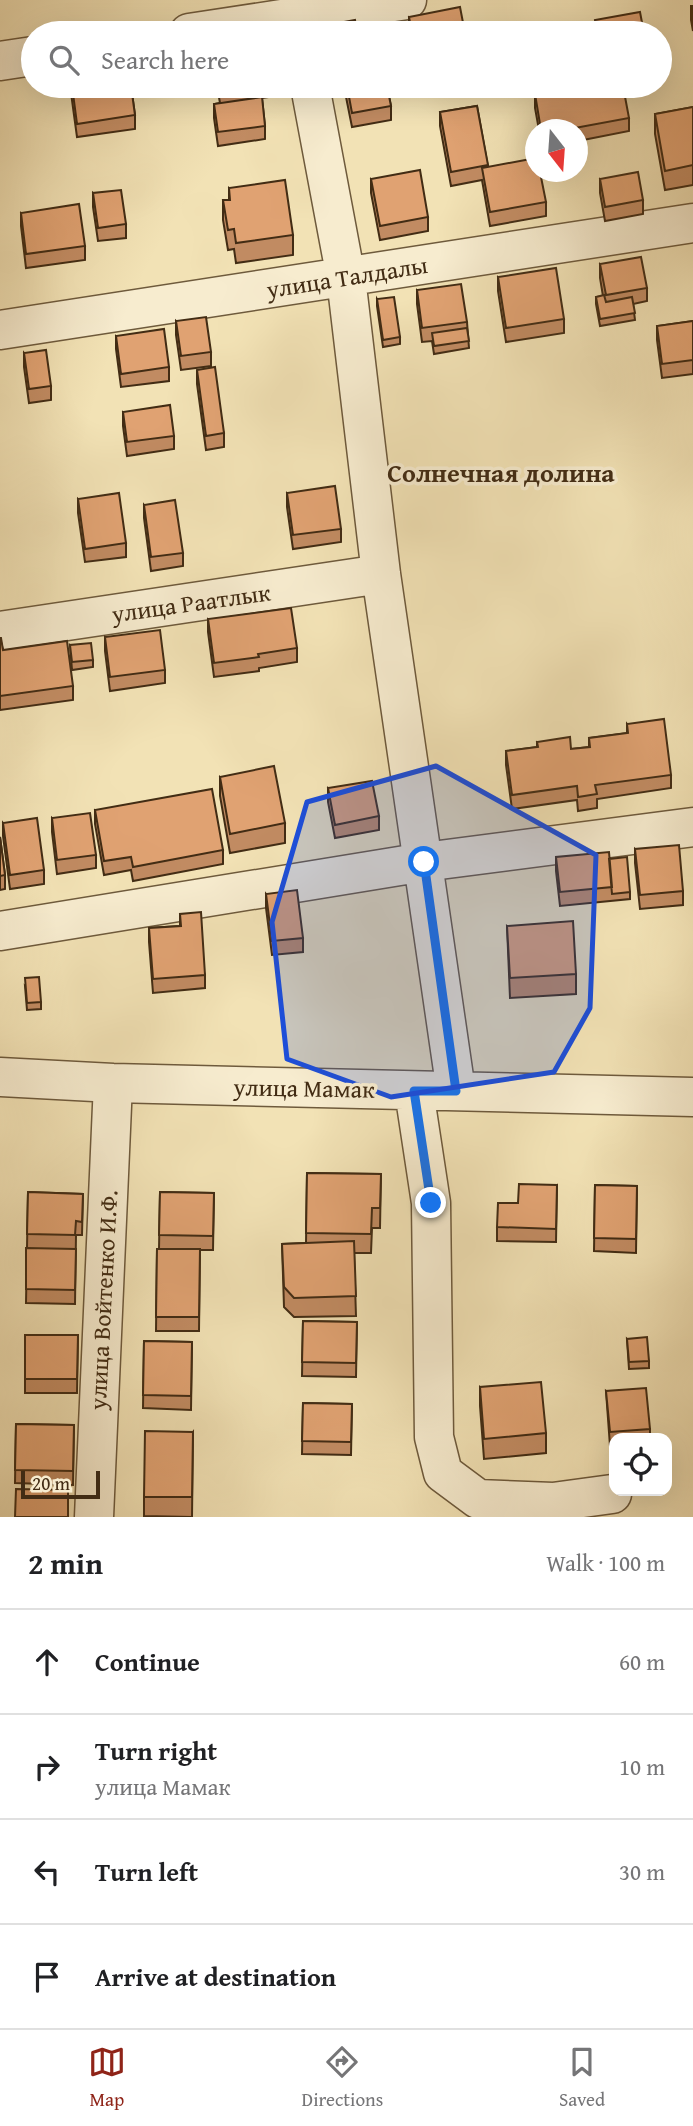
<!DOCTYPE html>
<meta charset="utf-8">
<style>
body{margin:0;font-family:"Gentium Book Plus",serif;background:#f2f2f2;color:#202124}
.controls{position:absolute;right:21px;bottom:21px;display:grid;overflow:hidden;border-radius:14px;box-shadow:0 7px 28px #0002}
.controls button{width:63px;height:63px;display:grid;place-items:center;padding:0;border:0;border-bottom:2px solid #e0e0e0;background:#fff;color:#202124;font:35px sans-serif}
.compass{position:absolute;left:525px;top:119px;width:63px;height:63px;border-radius:50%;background:#fff;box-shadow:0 7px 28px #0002;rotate:163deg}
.scale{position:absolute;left:21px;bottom:18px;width:79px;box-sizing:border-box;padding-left:7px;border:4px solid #422c14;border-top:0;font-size:19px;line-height:24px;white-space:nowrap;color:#422c14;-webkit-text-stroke:5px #f7eccf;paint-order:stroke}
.stop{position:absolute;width:21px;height:21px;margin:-16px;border:5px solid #1a73e8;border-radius:50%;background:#fff}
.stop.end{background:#1a73e8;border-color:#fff;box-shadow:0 2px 7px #0008}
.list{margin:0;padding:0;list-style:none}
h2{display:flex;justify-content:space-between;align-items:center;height:91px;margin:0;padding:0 28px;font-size:30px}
h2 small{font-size:23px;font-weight:400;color:#757577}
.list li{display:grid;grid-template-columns:46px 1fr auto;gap:21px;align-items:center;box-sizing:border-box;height:105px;padding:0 28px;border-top:2px solid #e0e0e0}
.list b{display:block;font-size:26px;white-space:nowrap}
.list p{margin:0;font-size:23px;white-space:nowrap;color:#757577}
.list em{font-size:23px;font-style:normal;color:#757577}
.icon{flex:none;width:38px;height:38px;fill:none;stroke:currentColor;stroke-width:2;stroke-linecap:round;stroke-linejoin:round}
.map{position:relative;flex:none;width:693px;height:1517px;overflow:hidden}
.search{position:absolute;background:#fff;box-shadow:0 7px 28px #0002;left:21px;right:21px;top:21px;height:77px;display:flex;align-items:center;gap:18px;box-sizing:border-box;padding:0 24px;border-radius:38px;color:#757577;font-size:26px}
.sheet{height:511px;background:#fff}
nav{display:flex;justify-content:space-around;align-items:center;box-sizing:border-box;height:98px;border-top:2px solid #e0e0e0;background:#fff;font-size:19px;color:#757577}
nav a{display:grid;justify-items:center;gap:4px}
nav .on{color:#8f2418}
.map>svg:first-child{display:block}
</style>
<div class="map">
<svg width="693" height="1517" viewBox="0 0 693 1517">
<rect width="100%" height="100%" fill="#f2e2b5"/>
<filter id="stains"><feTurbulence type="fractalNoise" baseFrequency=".00286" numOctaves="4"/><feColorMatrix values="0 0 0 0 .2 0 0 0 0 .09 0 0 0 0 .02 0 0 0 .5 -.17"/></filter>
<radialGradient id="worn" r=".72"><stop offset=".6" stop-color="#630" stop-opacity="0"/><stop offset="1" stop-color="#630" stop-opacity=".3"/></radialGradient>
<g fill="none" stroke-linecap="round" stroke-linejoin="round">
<g stroke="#6e5a3c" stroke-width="41">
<path id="minor" d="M189,33L407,0
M0,61L33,56
M310,86L346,278L381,574L456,1091
M0,330L693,223
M0,631L381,574
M0,931L424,862L693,827
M0,1077L113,1083L693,1097
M414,1091L431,1203L434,1437L443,1473L478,1499L553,1502L612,1494
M94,1517L113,1083"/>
</g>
<use href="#minor" stroke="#f7eccf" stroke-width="38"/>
</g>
<path fill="#c18b62" stroke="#422c14" stroke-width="2" d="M691,6H693V31L691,20Z
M409,17L465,33H409Z
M71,86H131L135,115V129L77,137L71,93Z
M217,86H283V95L262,98L265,126V139L218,146L214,118V104L220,103Z
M345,86H387L391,106V120L352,127L345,92Z
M535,94L629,118V131L578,141V130H539L535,108Z
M477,106L488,167L546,202V216L490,226L482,180L451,186L440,126V112Z
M693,107V185L665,190L655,134V114Z
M371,179L428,217V231L380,240L371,193Z
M600,179L643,200V214L605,221L600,193Z
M229,188L293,235V255L236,263L234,249L228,250L223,220V200H229Z
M93,193L126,224V238L98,241L93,207Z
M21,213L85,246V260L26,268L21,226Z
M600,264L647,288V301L633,304L635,320L600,326L596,304V297L603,296L600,278Z
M498,277L564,319V333L506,342L498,291Z
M417,290L467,322L469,348L434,354L432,341L422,342L417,304Z
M377,299L400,337V344L383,347L377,306Z
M176,321L211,352V366L181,370L176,335Z
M693,321V374L662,378L657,340V326Z
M116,336L169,367V381L121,387L116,349Z
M24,353L51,386V400L29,403L24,367Z
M197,370L224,433V447L206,450L197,384Z
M123,412L174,436V449L127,456L123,426Z
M287,493L341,529V542L293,549L287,507Z
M78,499L126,543V557L85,562L78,513Z
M144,505L183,553V566L151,571L144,518Z
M208,619L297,648V662L259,668V671L214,677L208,632Z
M105,637L165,670V683L110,691L105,651Z
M0,638L3,650L73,686V700L0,710Z
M70,645L93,660V667L72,670Z
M627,724L671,775V788L597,799V808L578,811L577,800L512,809L506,765V751L537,747V742L571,749L589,747V738L627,733Z
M220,777L285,823V843L230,853L220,796Z
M328,788L379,816V830L335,838L328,802Z
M95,810L223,850V864L133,881L131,870L104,875L95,824Z
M52,818L96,855V868L57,874L52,832Z
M3,823L44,870V884L10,889L3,836Z
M0,837L5,875V889L0,890Z
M635,849L683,891V905L640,909L635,863Z
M556,857L609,859L630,892V899L560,906L556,871Z
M266,894L303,938V952L272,955L266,908Z
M180,914L205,975V988L153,993L149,942V928L180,926Z
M507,926L576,974V994L510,998Z
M25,986L41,1002V1009L27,1010Z
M307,1173L381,1174L380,1228H372L371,1253H354L356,1316L294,1317L284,1307L282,1244L306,1243Z
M557,1185L556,1242L497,1241V1227L518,1203Z
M595,1185L637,1186L636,1253L594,1251Z
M28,1192L83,1194L82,1235H76L75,1304L26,1303Z
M160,1192L214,1193L213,1250H200L199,1331H156L157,1249H159Z
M303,1321L357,1322L356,1377L302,1376Z
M25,1335H78L77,1393H25Z
M627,1339L649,1361V1368L629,1369Z
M144,1341L192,1342L191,1410L143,1408Z
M480,1387L546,1433V1453L484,1459L480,1406Z
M606,1391L650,1429V1438H614V1446H610Z
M303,1403L352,1404L351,1455L302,1454Z
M16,1424L74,1425L73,1485L15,1483Z
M193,1432L192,1517L144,1516V1497Z"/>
<path fill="#e0a272" stroke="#422c14" stroke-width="2" d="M460,7L465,33H412L409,17Z
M640,12L644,33H597L595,20Z
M355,20L357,33H330L328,25Z
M72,86H131L135,115L77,124Z
M219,86H250L220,90Z
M347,86H387L391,106L352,113Z
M580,86H623L629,118L564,130H541L535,94Z
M262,97L265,126L218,132L214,104Z
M477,106L488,165L451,172L440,112Z
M693,107V165L665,171L655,114Z
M536,158V172H540L546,202L490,212L482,168Z
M420,170L428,217L380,226L371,179Z
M638,172L643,200L605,207L600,179Z
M285,180L293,235L236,243L234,229L228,230L223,200H230L229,188Z
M121,190L126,224L98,228L93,193Z
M79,204L85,246L26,254L21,213Z
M641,257L647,288L606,295L600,264Z
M556,268L564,319L506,328L498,277Z
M461,284L467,322L422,328L417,290Z
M604,295L606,302L632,297L635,313L600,319L596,297Z
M394,297L400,337L383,340L377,299Z
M206,317L211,352L181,356L176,321Z
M693,321V360L662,364L657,326Z
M467,328L469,341L434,346L432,333Z
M164,329L169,367L121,374L116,336Z
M46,350L51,386L29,389L24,353Z
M215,367L224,433L206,436L197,370Z
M170,405L174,436L127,442L123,412Z
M335,486L341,529L293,535L287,493Z
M119,493L126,543L85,549L78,499Z
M175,500L183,553L151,557L144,505Z
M291,608L297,648L258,654L259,657L214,663L208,619Z
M160,630L165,670L110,677L105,637Z
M0,638H1L3,650L67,641L73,686L0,696Z
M91,643L93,660L72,662L70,645Z
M664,719L671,775L595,785L597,794L578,797L577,786L512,795L506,751L538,747L537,742L570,737L571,749L590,747L589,738L628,733L627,724Z
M274,766L285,823L230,834L220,777Z
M372,781L379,816L335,825L328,788Z
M212,789L223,850L133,867L131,857L104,861L95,810Z
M90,813L96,855L57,860L52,818Z
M37,818L44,870L10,875L3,823Z
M0,837L5,875L0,876Z
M679,845L683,891L640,895L635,849Z
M609,852L612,887L560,892L556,857Z
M627,857L630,892L612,894L609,859Z
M297,890L303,938L272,941L266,894Z
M201,912L205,975L153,979L149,928L181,926L180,914Z
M573,921L576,974L510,978L507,926Z
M39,977L41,1002L27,1003L25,978Z
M307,1173L381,1174L380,1208H372L371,1234L306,1233Z
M519,1184L557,1185L556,1229L497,1227L498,1203H518Z
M595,1185L637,1186L636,1239L594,1238Z
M28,1192L83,1194L82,1222L76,1221L75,1235L27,1234Z
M160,1192L214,1193L213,1236L159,1235Z
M354,1241L356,1296L294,1298L284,1287L282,1244Z
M26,1248L76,1249L75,1290L26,1289Z
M157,1249H200L199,1317H156Z
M303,1321L357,1322L356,1363L302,1362Z
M25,1335H78L77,1379H25Z
M647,1337L649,1361L629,1362L627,1339Z
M144,1341L192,1342L191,1396L143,1395Z
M541,1382L546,1433L484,1439L480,1387Z
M646,1388L650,1429L610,1432L606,1391Z
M303,1403L352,1404L351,1442L302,1441Z
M16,1424L74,1425L73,1471L15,1470Z
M145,1431L193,1432L192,1497H144Z
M16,1489L68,1490V1517H15Z"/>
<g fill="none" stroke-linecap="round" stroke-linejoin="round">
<path stroke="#1a73e8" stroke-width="9" d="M424,862L456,1091H414L431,1203"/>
</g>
<path fill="#1d4ed8" fill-opacity="0.2" stroke="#1d4ed8" stroke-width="5" stroke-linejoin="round" d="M436,766L596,855L590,1008L554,1072L391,1097L287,1059L272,922L307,802Z"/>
<g text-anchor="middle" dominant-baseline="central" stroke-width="7" stroke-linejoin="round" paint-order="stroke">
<g font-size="24" fill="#422c14" stroke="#f7eccf">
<text transform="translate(347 277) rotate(-9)">улица Талдалы</text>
<text transform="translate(191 603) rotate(-8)">улица Раатлык</text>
<text transform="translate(304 1088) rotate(1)">улица Мамак</text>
<text transform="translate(103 1300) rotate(-87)">улица Войтенко И.Ф.</text>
</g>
<g font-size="26" font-weight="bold" fill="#422c14" stroke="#f7eccf">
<text x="501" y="472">Солнечная долина</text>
</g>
</g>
<rect width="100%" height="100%" filter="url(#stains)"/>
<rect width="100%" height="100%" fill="url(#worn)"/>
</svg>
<div class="controls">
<button><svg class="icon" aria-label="locate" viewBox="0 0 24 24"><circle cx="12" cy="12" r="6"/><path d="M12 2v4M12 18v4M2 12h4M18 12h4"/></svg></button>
</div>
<svg class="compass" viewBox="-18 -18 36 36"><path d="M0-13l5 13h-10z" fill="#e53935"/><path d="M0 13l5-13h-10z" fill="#757577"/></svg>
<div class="scale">20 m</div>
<div class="stop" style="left:424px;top:862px"></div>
<div class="stop end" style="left:431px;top:1203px"></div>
<div class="search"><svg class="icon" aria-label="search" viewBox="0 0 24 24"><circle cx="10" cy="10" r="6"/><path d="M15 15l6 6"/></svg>Search here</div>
</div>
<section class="sheet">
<h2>2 min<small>Walk · 100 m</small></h2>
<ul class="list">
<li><svg class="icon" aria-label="ahead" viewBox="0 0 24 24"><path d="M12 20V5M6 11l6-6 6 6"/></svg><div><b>Continue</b></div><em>60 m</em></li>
<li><svg class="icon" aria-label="right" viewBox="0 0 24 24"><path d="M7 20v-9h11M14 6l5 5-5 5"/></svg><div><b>Turn right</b><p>улица Мамак</p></div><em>10 m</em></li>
<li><svg class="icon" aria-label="left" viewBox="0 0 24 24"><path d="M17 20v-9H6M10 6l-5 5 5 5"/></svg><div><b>Turn left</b></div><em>30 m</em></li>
<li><svg class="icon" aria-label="arrive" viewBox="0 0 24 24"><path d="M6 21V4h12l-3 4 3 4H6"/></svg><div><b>Arrive at destination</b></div></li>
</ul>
</section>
<nav>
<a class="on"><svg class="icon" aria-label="map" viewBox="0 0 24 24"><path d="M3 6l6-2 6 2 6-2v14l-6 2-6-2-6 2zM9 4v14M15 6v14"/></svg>Map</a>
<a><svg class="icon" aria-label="directions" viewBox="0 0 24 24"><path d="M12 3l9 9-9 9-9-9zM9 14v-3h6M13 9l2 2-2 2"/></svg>Directions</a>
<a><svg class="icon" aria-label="saved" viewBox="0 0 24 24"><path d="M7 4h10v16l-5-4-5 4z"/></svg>Saved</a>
</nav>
